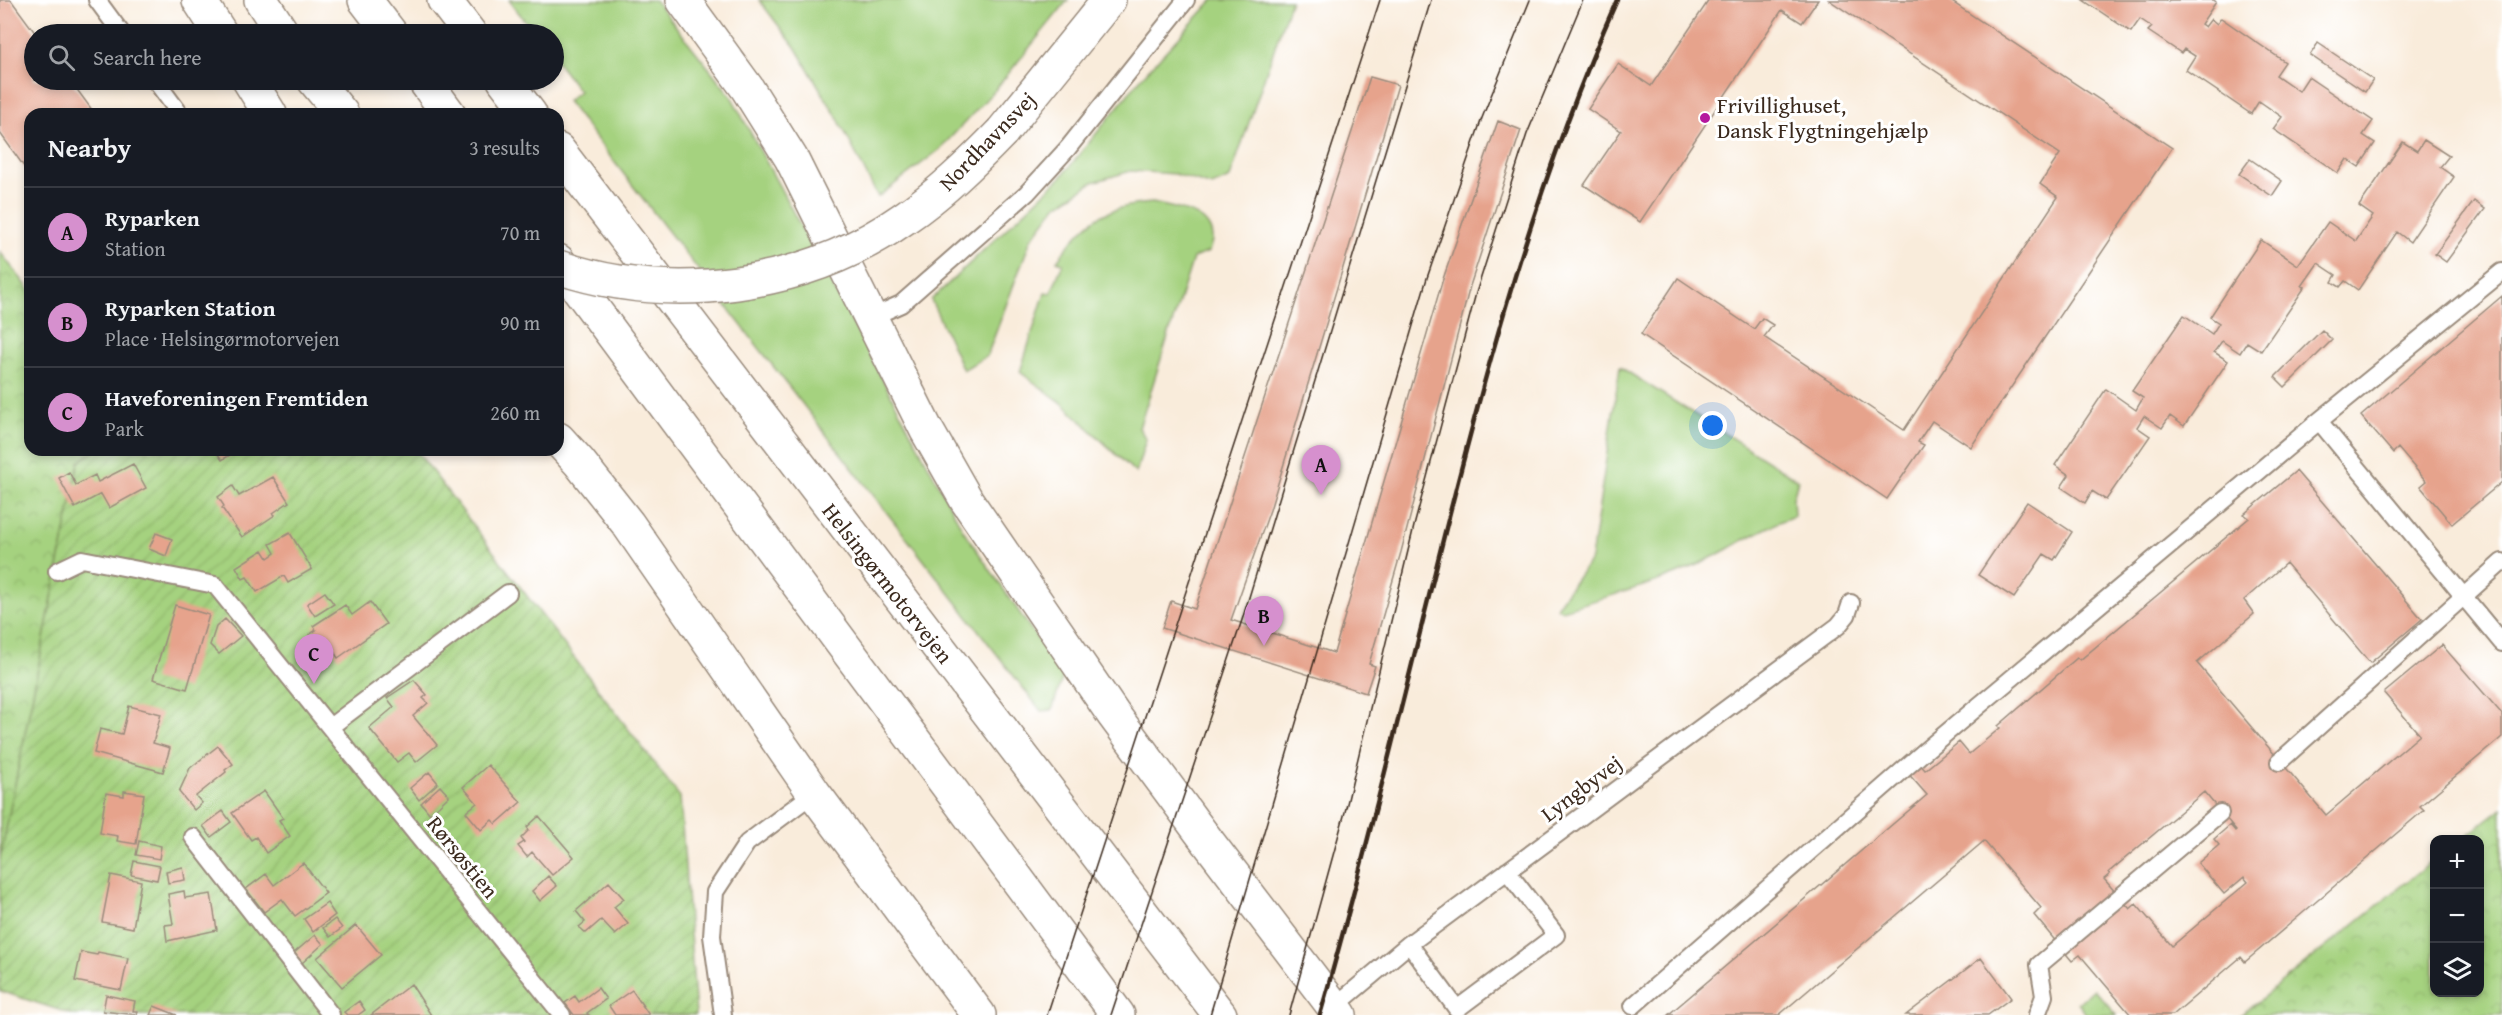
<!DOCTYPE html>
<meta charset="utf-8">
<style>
body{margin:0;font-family:"Gentium Book Plus",serif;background:#20242c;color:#f1f3f6}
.controls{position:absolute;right:18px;bottom:18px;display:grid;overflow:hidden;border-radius:12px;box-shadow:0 3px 9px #0003}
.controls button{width:54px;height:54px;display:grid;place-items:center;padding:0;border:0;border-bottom:2px solid #363941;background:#171b24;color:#f1f3f6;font:30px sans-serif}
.you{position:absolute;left:1713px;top:426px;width:21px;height:21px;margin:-15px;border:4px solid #fff;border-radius:50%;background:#1a73e8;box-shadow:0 0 0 9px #1a73e833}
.badge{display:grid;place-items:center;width:39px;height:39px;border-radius:50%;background:#d690ce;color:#111;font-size:20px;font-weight:700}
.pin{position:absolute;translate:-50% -50px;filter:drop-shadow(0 2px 3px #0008)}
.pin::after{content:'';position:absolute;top:32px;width:21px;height:18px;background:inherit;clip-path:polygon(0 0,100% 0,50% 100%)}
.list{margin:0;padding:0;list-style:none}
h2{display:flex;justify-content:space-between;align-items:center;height:78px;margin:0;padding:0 24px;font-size:26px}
h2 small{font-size:20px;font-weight:400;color:#9ea1a6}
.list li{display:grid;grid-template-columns:39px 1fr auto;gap:18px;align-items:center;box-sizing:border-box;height:90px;padding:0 24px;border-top:2px solid #363941}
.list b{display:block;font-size:22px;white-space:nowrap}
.list p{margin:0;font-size:20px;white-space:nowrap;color:#9ea1a6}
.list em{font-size:20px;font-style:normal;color:#9ea1a6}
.icon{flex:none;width:33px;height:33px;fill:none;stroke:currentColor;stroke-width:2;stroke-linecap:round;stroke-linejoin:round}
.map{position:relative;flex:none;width:2502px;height:1015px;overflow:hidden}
.search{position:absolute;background:#171b24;box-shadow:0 3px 9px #0003;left:24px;top:24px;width:540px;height:66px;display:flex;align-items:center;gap:15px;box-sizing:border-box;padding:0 21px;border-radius:33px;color:#9ea1a6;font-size:22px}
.panel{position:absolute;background:#171b24;box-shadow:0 3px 9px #0003;left:24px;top:108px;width:540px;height:348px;border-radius:18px}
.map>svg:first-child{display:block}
</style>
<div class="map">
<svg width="2502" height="1015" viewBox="0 0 2502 1015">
<defs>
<pattern id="park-crowns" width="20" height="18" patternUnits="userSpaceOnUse" patternTransform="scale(1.5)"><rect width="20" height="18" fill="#a5d27f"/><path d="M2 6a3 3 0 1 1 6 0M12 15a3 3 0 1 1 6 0" fill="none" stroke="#8fb46d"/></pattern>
<pattern id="garden-furrows" width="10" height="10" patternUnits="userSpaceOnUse" patternTransform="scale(1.5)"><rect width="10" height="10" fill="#a5d27f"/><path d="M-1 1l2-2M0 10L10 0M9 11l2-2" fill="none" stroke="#8fb46d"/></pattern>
</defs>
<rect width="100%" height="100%" fill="#fff"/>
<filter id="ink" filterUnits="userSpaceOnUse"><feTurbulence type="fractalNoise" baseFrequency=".0167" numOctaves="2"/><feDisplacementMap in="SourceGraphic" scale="12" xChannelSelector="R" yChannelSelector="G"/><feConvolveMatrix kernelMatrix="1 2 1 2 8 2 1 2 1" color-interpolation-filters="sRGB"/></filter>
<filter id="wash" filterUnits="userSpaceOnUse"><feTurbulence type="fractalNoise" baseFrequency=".008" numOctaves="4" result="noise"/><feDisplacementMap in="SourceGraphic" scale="24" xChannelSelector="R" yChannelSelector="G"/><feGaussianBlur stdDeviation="1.35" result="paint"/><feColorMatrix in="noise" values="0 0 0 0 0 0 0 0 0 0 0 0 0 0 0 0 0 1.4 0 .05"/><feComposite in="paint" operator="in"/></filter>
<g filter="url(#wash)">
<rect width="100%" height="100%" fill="#f9ecdb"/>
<path fill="#a5d27f" stroke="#707e4e" stroke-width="1.5" d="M509,0H655L731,96L963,530L1063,676L1052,710L1041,711L567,101L579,91L554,58V34H535Z
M759,0H1068L995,90L939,150L878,197L837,117L795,47Z
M1213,0H1291L1230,178L1212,186L1175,174L1131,171L1093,182L1056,206L1031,239L987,356L963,370L931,300L1062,176L1141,78Z
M1153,203C1172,208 1210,211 1212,237C1213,241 1210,247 1209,252L1193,258L1139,428L1146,439L1136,473L1062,403L1020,372L1045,292L1051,293L1063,263L1057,261C1085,221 1103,206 1153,203Z
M1620,367L1798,480L1793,498L1794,516C1761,528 1732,548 1701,563C1657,585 1608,596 1562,610L1556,608L1559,603L1591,559Z"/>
<path fill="url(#park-crowns)" stroke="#707e4e" stroke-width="1.5" d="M0,252L30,290V450H96L79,462L0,860Z
M2502,808V1015H2241L2434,860V992H2480V840L2462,839Z
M2094,989L2117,1015H2087L2078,1003Z"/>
<path fill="url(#garden-furrows)" stroke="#707e4e" stroke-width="1.5" d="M96,450H416L680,797L696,1015H74L0,991V860L79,462Z"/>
<g id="blocks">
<path fill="#e6a38c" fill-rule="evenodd" d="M0,0H11L36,34H34V80H70L95,114H30V175L0,133Z
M1709,0H1818L1802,23L1782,10L1640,222L1584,185L1621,131L1588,109L1618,64L1651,86Z
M1829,0H1949L2172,148L1971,447L1932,421L1918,442L1924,445L1887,499L1641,334L1678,278L1754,329L1762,318L1773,325L1764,337L1904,430L2058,197L2040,184L2060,154Z
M2083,0H2165L2168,2L2169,0H2214L2216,2L2201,24L2205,27L2211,19L2217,24L2221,18L2285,62L2276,75L2299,91L2308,77L2373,121L2363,135L2375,143L2359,167L2347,159L2338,173L2273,129L2282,117L2259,101L2251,114L2186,70L2195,56L2184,49L2181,53L2148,31L2152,27L2140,19L2131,32Z
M2318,43L2373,80L2365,92L2310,55Z
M1370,77L1398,85L1270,510L1231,620L1334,653L1442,282L1498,121L1521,130L1470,286L1401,552L1369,664L1375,666L1366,693L1162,628L1171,601L1195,609Z
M2424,140L2449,156L2440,167L2454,177L2410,242L2397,232L2358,290L2345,281L2340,287L2332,282L2336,275L2318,263L2302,286L2305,287L2261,351L2247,342L2240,353L2222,341L2214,352L2228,361L2184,426L2170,416L2162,428L2144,416L2137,427L2150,436L2106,500L2092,491L2085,503L2061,487L2069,475L2055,465L2106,389L2136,410L2143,398L2132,391L2184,315L2212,334L2219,323L2210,317L2261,240L2298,265L2328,222L2356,241L2373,216L2359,206L2403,142L2417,151Z
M2250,159L2282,181L2272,196L2239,174Z
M2474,201L2485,209L2446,262L2435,254Z
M2502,296V482L2452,524L2420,486L2426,481L2398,448L2393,453L2361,416Z
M2322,330L2332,340L2285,387L2275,377Z
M215,450H238L222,460Z
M133,464L146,488L109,508L101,494L75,508L59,478L69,472L76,485L95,475L98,482Z
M2296,471L2422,619L2370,663L2286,563L2244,600L2254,614L2197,663L2326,815L2420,735L2384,693L2442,645L2502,714V737L2420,806L2424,810L2245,962L2241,957L2173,1015H2131L2080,955L2072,961L2034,915L2041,908L1984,841L1779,1015H1668L1927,795L1906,771L1918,762L1925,770L1959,742L1969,754L2000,728L1998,726L2077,658L2080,660L2249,518L2244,514ZM2204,792L2236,830L2235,831L2230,825L2214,839L2219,845L2198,863L2224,894L2244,877L2248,882L2172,946L2136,904L2130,909L2104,879L2110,874L2109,872Z
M273,477L289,502L273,513L275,515L242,537L222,508L224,506L218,497L233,486L239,496Z
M2027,502L2072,532L2054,560L2044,554L2014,598L1978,575Z
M156,533L172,539L166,556L149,549Z
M290,533L312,569L288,583L284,576L257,592L247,577L243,579L236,567L263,550L268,558L275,553L270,544Z
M325,592L334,604L315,616L307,604Z
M370,602L386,624L338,658L326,640L317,646L309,635L316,630L313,626L345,605L352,615Z
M175,605L209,615L187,689L153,679Z
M225,619L241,636L219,654L210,645L216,627Z
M414,680L427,695L423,698L428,703L413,716L437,745L416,762L409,753L397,762L369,728L394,707L387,698Z
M129,706L161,714L153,743L170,748L163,772L94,753L100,729L122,734Z
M218,746L233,764L225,770L226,772L196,796L202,803L194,810L179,792L190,768Z
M488,765L521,802L496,824L492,820L481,830L466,812L477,803L463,787Z
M429,772L438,783L419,800L410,788Z
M440,786L449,796L430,814L421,803Z
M124,791L144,794L136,844L117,841L118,836L100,833L106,793L124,796Z
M264,791L283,818L279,820L290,836L266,853L256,837L251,840L232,813Z
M223,811L231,822L211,837L203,826Z
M539,816L574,857L552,875L532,852L527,857L518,846L524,842L521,838L529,830L527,827Z
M139,841L161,846L159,859L136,855Z
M134,861L160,866L157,880L131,875Z
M303,863L326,893L295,916L282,899L264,912L246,889L266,874L274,885Z
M183,867L185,880L168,883L166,871Z
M111,875L141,881L133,928L102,922Z
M548,876L557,886L540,901L532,891Z
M609,882L624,899L614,907L628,924L615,935L601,920L586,933L579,927L585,922L576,911Z
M184,891L185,898L211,894L217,930L167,941L165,925L173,924L168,894Z
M327,903L335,915L313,932L304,919Z
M335,919L342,928L330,937L323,928Z
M356,925L381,955L342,987L317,958Z
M315,935L323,944L302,963L294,953Z
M81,952L97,955L98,952L128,958L121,990L75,981Z
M1981,958L2011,998L1988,1015H1906Z
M411,984L431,1015H371Z
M598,988L606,999L587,1013L589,1015H574L565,1003L575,996L579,1002Z
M632,990L649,1015H615L609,1006Z
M106,995L135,1001L133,1011H138L137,1015L103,1011Z
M359,1001L365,1010L358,1015H347L344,1012Z
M154,1006L177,1015H150Z"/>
</g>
</g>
<g filter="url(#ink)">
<use href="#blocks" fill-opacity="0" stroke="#9a8b7c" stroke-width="1.5"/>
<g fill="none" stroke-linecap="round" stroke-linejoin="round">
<g stroke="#9a8b7c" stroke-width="20">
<path id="service" d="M97,0L122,34
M155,80L180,114
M872,317L901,304L1027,193L1068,148L1186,0
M2319,421L2502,643
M57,571L82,559L215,585L562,1015
M330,727L508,593
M2279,762L2502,562
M193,837L331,1015
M1409,944L1457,1009L1556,935L1507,871
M1633,1006L1926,750L2319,421L2502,272
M1334,1007L1409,944L1838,626L1847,615L1851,603
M723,1015L712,936L715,892L747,843L814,793
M2037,1015L2044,996L2039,965L2220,813"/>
</g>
<g stroke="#9a8b7c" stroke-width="36">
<path id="tertiary" d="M199,0L221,34
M683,0L747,88L791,158L926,429L967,501L1113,714L1202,834L1340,1015
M249,80L270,114
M558,439L579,462L628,524L814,793L979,1015"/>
</g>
<g stroke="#9a8b7c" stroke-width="36">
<path id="trunk" d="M261,0L283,34
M314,80L342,114
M1002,132L1109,0"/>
</g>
<g stroke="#9a8b7c" stroke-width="36">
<path id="motorway" d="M365,0L391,34
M444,0L470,34
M424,80L449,114
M504,80L530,114
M558,150L1220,1015
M558,261L1118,1015"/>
</g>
<use href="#service" stroke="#fff" stroke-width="16"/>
<use href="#tertiary" stroke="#fff" stroke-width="33"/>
<use href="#trunk" stroke="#fff" stroke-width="33"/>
<use href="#motorway" stroke="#fff" stroke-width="33"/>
<path stroke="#3b2a1e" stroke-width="1.5" d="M1047,1015L1380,0
M1111,1015L1243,617L1431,0
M1210,1015L1427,278L1482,118L1530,0
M1289,1015L1345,812L1414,526L1476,293L1527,134L1583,0"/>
<path stroke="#3b2a1e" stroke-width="4.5" d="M1320,1015C1362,868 1398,720 1435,572C1483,378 1535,183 1617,0"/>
<g stroke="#9a8b7c" stroke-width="36" stroke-linecap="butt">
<path id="trunk-bridge" d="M558,267C671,305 805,288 903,219C940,194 971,164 1002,132"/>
</g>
<use href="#trunk-bridge" stroke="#fff" stroke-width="33"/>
</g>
</g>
<circle fill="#b5179e" stroke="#fff" stroke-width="2" cx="1705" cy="118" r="6"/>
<g text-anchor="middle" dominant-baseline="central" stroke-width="6" stroke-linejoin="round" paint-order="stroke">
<g font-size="22" fill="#3b2a1e" stroke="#fff" text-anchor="start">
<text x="1717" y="105">Frivillighuset,<tspan x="1717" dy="25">Dansk Flygtningehjælp</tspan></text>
</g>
<g font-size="22" fill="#3b2a1e" stroke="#fff">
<text transform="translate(987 141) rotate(-46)">Nordhavnsvej</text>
<text transform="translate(888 583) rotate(52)">Helsingørmotorvejen</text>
<text transform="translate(1581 788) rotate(-37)">Lyngbyvej</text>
<text transform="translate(463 857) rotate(51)">Rørsøstien</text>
</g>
</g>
</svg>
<div class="controls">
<button>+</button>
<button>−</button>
<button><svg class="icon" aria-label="layers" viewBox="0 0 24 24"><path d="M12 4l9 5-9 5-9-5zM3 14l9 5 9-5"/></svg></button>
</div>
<div class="you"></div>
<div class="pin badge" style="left:1321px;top:495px">A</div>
<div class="pin badge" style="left:1264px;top:646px">B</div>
<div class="pin badge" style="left:314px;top:684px">C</div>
<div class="search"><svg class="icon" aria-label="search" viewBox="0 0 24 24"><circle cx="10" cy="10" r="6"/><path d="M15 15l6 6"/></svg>Search here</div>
<section class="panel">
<h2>Nearby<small>3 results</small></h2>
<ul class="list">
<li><span class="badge">A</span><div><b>Ryparken</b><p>Station</p></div><em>70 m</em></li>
<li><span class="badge">B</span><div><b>Ryparken Station</b><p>Place · Helsingørmotorvejen</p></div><em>90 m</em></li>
<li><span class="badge">C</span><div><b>Haveforeningen Fremtiden</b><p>Park</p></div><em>260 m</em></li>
</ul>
</section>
</div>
